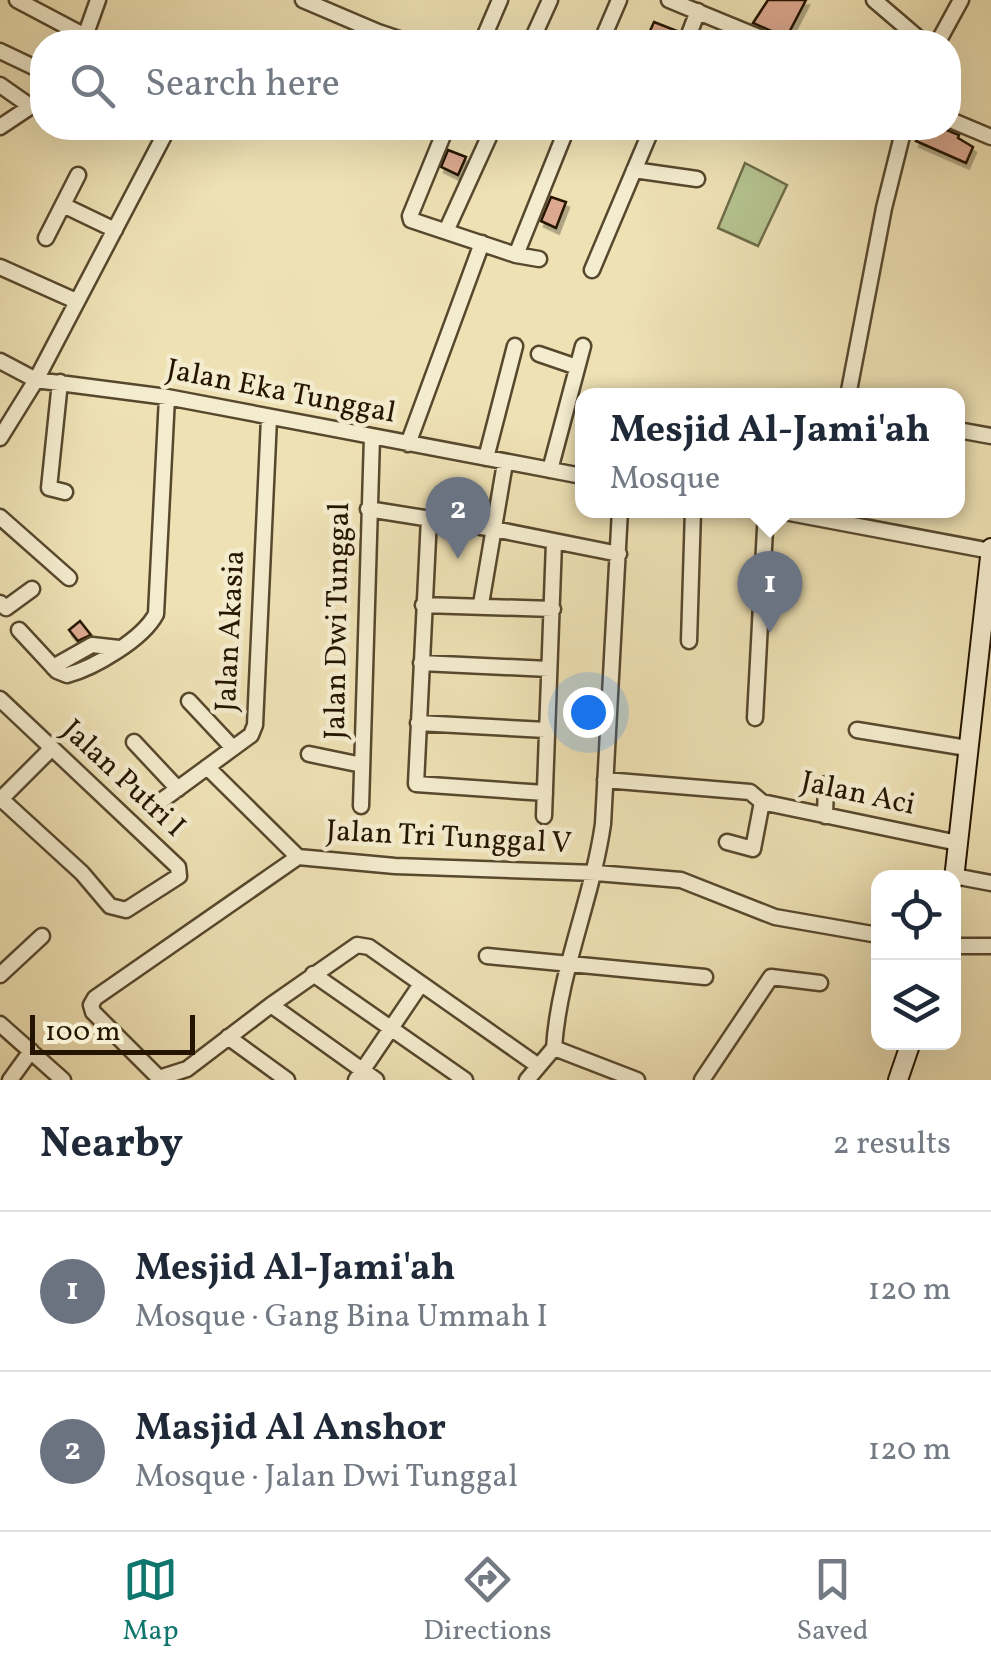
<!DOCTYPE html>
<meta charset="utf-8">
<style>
body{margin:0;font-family:Vollkorn,serif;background:#f2f2f3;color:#1f2937}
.controls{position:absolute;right:30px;bottom:30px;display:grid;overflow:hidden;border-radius:20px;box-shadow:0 10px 40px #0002}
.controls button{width:90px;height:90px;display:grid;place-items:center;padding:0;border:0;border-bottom:2px solid #e0e1e3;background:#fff;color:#1f2937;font:50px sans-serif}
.scale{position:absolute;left:30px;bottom:25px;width:165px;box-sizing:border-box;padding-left:10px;border:5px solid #251500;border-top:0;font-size:28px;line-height:35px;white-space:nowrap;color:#251500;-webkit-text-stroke:8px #f4ecce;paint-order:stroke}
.you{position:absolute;left:588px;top:712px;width:35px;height:35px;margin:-25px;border:8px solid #fff;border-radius:50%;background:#1a73e8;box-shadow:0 0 0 15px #1a73e833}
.badge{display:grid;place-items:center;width:65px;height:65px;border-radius:50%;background:#0f766e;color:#fff;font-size:32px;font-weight:700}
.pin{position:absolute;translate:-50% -82px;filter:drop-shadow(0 2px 5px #0008)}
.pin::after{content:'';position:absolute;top:52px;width:35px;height:30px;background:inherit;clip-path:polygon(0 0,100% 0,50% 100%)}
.popup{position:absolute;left:575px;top:388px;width:390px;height:130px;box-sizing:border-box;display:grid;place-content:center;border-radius:20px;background:#fff;filter:drop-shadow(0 2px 8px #0005);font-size:32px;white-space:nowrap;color:#747a83}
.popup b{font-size:38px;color:#1f2937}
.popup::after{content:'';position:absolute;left:50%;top:100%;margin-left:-20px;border:20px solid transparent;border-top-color:#fff}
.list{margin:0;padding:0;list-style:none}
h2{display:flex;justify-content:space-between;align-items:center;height:130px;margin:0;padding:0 40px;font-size:42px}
h2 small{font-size:32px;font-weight:400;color:#747a83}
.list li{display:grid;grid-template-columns:65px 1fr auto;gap:30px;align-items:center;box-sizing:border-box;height:160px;padding:0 40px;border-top:2px solid #e0e1e3}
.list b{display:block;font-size:38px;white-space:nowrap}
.list p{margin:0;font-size:32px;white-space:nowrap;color:#747a83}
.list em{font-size:32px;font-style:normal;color:#747a83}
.icon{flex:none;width:55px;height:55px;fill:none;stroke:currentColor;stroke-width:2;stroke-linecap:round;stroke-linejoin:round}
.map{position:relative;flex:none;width:991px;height:1080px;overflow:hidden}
.search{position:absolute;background:#fff;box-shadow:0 10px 40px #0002;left:30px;right:30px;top:30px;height:110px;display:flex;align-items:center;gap:25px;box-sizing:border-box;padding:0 35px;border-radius:40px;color:#747a83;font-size:38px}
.sheet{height:450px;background:#fff}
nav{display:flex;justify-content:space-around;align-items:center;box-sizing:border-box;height:140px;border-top:2px solid #e0e1e3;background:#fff;font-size:28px;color:#747a83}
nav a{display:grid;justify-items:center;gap:5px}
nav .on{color:#0f766e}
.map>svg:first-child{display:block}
</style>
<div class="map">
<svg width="991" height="1080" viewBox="0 0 991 1080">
<defs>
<filter id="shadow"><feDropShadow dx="3" dy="5.5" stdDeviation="0" flood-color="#0004"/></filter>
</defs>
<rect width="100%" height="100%" fill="#eee1b4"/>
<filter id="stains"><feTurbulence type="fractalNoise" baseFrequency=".002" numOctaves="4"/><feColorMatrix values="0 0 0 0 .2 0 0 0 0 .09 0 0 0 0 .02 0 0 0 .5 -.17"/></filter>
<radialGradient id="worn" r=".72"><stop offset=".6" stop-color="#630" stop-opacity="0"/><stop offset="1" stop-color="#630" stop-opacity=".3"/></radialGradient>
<path fill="#b5c390" stroke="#6d6c48" stroke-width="2.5" d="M745,163L787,185L758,246L718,228Z"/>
<path fill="#dca990" stroke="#251500" stroke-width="2.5" filter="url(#shadow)" d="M768,0H806L784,42L776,33L753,23Z
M654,22L677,31L673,42L646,40Z
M922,128H942L959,135L958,138L973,147L966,163L916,141Z
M448,150L466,157L458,175L441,167Z
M551,197L566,202L556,228L541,221Z
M80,621L91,635L78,641L69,630Z"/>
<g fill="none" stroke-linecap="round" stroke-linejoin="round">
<g stroke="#57482d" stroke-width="19">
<path id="street" d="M17,0L85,36
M303,0L378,32
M669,0L771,42
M874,0L923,42
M83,42L98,0
M374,42L378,32L408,42
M482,42L500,0
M531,42L550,0
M601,42L619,0
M686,42L698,11
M938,42L961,0
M0,51L42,71
M0,85L30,106
M948,119L991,137
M0,127L42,99
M446,128L410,216L411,220L516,255L539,259
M634,170L697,179
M65,206L115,230
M447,229L493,128
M46,238L78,175
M516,255L567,128
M0,267L76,301
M592,270L652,128
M539,354L577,367
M0,361L36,380L167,397L582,476
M60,382L49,488L65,492
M848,396L884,208L904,128
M958,430L991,436
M0,438L36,380L168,128
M408,444L482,243
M486,458L515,346
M550,470L583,346
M368,509L494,529L619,554
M774,510L991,551
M0,517L69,578
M429,518L416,784L545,793
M0,603L6,608L32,589
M481,604L505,463
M423,605L553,609
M19,630L57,671L67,675C94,668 143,639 156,614L167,397
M689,641L693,510
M421,663L549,669
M53,667L92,645L119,648
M0,699L178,867L179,876L126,910L110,906L82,873L0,798
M189,701L233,748
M755,718L766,510
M418,723L546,730
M857,730L967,748
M134,742L178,789
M309,754L362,765
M207,767L298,857L95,998L91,1005L93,1012L159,1078L187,1069L271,1005L357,945L369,947L537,1065
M605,780L750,792L762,802L958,843
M1,799L50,750
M161,801L251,735L255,725L269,418
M361,806L372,437
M544,816L554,542
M825,816L826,784
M727,842L753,849L762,802
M298,857L395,866L596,873L681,880L775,917L878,935
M954,876L991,883
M954,946H991
M487,956L705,977
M313,974L465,1080
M0,975L42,936
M271,1005L376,1080
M0,1024L63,1080
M228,1037L287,1080
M554,1048C559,972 592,900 603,824L620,510
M554,1048L637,1080
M10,1080L31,1051
M356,1080L421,984
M527,1080L554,1048
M702,1080L771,977L820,983"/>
</g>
<g stroke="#251500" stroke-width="22">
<path id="secondary" d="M954,879L991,548
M898,1080L911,1042"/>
</g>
<use href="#street" stroke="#f4ecce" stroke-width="14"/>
<use href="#secondary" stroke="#f4ecce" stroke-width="18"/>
</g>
<g text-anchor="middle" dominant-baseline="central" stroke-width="9" stroke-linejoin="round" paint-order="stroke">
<g font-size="30" fill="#251500" stroke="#f4ecce">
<text transform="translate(281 392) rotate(11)">Jalan Eka Tunggal</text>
<text transform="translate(338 621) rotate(-89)">Jalan Dwi Tunggal</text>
<text transform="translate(231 631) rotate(-87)">Jalan Akasia</text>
<text transform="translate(123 779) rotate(43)">Jalan Putri I</text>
<text transform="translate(858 794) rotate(12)">Jalan Aci</text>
<text transform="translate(449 838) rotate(3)">Jalan Tri Tunggal V</text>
</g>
</g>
<rect width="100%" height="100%" filter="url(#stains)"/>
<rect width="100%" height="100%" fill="url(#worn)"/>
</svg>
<div class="controls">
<button><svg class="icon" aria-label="locate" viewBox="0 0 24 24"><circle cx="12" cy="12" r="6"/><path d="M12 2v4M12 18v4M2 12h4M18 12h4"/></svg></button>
<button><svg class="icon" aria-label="layers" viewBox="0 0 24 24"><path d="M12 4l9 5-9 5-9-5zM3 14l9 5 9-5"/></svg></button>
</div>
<div class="scale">100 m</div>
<div class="you"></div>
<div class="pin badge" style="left:770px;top:633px;background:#6b7280">1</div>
<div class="popup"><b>Mesjid Al-Jami'ah</b>Mosque</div>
<div class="pin badge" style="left:458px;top:559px;background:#6b7280">2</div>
<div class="search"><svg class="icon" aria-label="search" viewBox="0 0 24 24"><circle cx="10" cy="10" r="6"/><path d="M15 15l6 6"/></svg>Search here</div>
</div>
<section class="sheet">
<h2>Nearby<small>2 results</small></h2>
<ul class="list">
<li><span class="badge" style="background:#6b7280">1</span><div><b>Mesjid Al-Jami'ah</b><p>Mosque · Gang Bina Ummah I</p></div><em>120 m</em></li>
<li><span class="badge" style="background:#6b7280">2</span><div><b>Masjid Al Anshor</b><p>Mosque · Jalan Dwi Tunggal</p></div><em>120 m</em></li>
</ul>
</section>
<nav>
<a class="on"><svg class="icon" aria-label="map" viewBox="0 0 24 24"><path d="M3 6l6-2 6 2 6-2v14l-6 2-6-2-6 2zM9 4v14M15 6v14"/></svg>Map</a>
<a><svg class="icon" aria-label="directions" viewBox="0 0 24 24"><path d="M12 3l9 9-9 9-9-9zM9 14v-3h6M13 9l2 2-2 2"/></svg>Directions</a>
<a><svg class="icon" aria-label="saved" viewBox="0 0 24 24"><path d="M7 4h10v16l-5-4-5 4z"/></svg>Saved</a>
</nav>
